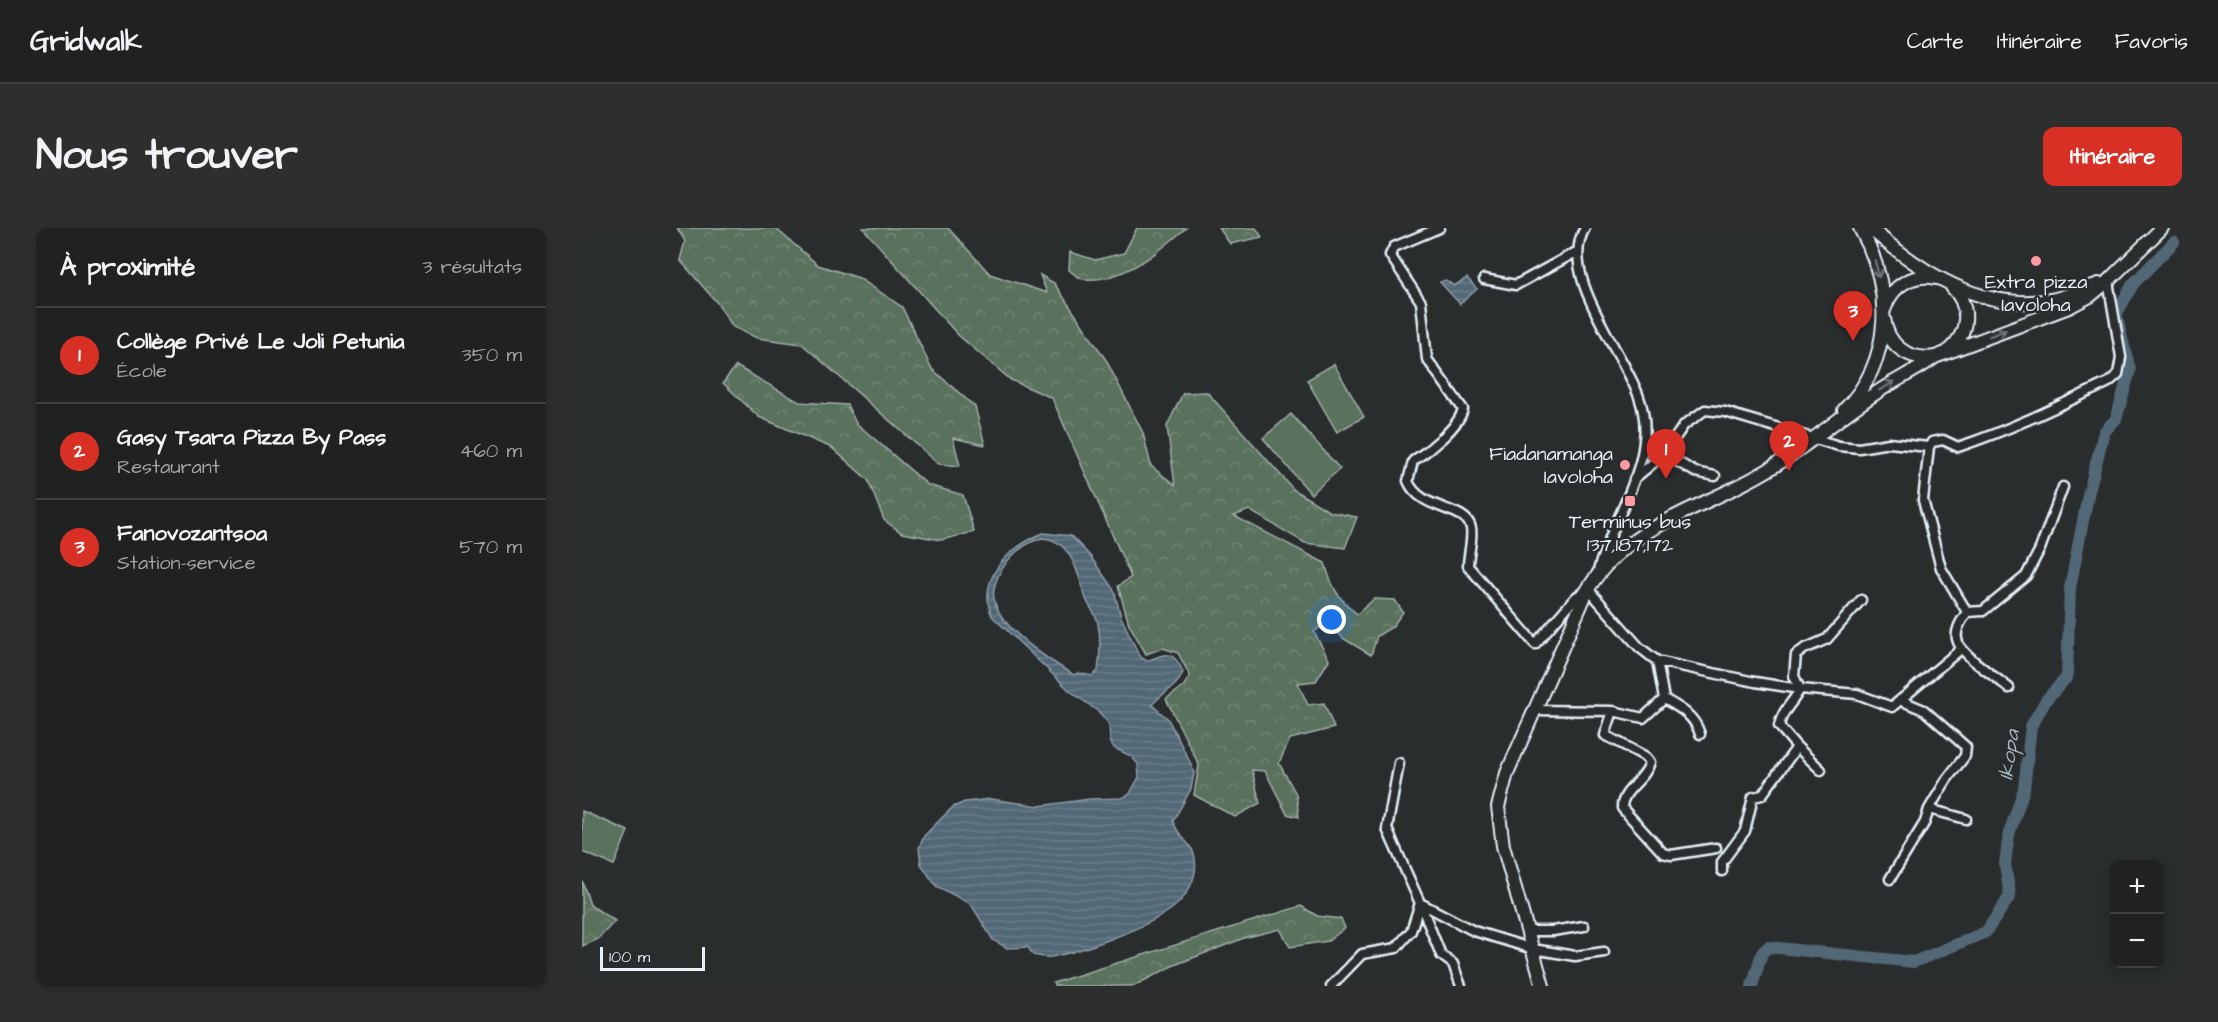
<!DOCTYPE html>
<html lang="fr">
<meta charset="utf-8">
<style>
body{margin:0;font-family:"Architects Daughter",sans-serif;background:#2d2f2f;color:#f1f3f6}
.controls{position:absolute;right:18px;bottom:18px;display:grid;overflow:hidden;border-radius:12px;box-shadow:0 3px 9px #0003}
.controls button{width:54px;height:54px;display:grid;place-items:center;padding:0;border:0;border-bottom:2px solid #3d3f40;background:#202222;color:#f1f3f6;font:30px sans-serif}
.scale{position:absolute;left:18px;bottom:15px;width:105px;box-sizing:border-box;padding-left:6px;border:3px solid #e8f1f8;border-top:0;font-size:16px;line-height:21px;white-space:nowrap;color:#e8f1f8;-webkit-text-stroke:4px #2a2d2e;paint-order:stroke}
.you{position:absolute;left:750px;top:392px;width:21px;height:21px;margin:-15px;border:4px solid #fff;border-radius:50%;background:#1a73e8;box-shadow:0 0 0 9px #1a73e833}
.badge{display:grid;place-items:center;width:39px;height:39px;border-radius:50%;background:#d93025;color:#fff;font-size:20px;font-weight:700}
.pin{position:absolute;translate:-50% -50px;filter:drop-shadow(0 2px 3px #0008)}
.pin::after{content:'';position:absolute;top:32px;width:21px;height:18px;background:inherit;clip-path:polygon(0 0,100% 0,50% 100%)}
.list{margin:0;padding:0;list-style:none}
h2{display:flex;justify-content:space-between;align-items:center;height:78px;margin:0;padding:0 24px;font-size:26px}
h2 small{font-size:20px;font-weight:400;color:#a2a4a5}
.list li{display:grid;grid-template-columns:39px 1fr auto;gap:18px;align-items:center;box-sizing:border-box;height:96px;padding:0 24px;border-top:2px solid #3d3f40}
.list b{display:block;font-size:22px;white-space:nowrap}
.list p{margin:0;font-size:20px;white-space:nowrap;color:#a2a4a5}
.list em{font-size:20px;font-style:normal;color:#a2a4a5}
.map{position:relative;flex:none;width:1600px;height:758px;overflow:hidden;border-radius:12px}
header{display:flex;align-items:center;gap:36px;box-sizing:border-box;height:84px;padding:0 30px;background:#202222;border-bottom:2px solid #3d3f40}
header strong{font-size:28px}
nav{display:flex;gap:33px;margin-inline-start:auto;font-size:21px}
.intro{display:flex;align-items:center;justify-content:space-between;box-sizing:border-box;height:144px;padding:0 36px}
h1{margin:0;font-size:42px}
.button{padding:15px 27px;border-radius:12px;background:#d93025;color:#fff;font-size:21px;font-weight:700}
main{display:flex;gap:36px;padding:0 36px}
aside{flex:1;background:#202222;border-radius:12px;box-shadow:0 3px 9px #0003}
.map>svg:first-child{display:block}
</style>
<header>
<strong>Gridwalk</strong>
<nav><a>Carte</a><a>Itinéraire</a><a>Favoris</a></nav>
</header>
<div class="intro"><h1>Nous trouver</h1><a class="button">Itinéraire</a></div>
<main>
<aside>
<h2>À proximité<small>3 résultats</small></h2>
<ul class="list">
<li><span class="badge">1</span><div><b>Collège Privé Le Joli Petunia</b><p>École</p></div><em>350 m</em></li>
<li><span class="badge">2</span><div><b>Gasy Tsara Pizza By Pass</b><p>Restaurant</p></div><em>460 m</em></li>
<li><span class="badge">3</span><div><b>Fanovozantsoa</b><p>Station-service</p></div><em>570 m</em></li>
</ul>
</aside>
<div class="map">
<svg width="1600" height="758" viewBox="0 0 1600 758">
<defs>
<pattern id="forest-crowns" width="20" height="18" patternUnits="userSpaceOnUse" patternTransform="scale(1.5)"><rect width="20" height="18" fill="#5a715d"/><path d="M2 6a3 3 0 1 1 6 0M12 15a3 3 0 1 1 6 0" fill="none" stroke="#728675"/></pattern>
<pattern id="water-rules" width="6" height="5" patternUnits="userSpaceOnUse" patternTransform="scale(1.5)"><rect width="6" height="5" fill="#526776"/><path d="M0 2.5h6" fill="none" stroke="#6b7d8a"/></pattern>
</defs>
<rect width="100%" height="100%" fill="#2a2d2e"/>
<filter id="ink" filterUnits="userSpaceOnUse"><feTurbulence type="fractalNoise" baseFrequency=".0167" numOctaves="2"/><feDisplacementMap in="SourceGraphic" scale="12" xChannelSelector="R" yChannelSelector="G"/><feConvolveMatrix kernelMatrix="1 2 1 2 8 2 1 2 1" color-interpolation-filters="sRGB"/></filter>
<g filter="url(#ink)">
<path fill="url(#forest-crowns)" stroke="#a1b1aa" stroke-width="1.5" d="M95,0H193L236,37L277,50L320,79L350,141L393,179L403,217L371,210L378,238L357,236L220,116L175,110L151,99L136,76L98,32L103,13Z
M281,0H366L408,46L465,65L458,47L472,55L524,132L561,205L569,238L593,257L585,198L601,165L625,164L712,262L748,284L775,289L763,320L723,315L667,282L652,288L743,335C749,358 756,371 775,386L792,371L813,372L821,384L810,399L795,408L789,427L762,411L745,394L732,404L747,432L734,453L716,455L726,477L742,475L752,500L708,511L697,535L714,566L717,589L705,586L683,543L670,542L678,575L653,589L612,567L617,537L584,471L601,459L608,448L596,425L581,420L564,426L547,396L536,358L549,349L470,170L429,152L376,107Z
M555,0H604C578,23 540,55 502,51C497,51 491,45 487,42L488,24L513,32L542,25Z
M637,0H674L680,9L648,16Z
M154,138L217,174L265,177L274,195L346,257L381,267L392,304L359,312L320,305L302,292L286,252L250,220L177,189L141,155Z
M0,652L8,677L33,693L16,711L0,718Z
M719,678L735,688L759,691L763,700L746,713L708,719L698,701L662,710L590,738L552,758H472L471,755Z"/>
<path fill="#5a715d" stroke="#a1b1aa" stroke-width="1.5" d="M752,136L782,189L755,204L725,152Z
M709,186L758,241L729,266L681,210Z
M0,583L46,603L32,637L0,624Z"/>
<path fill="url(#water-rules)" stroke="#8e9eaa" stroke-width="1.5" fill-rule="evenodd" d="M885,50L895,61L878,76L858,54L864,52L872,58Z
M461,305L489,308L508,328L532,362L539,389L558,429L565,433C585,424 592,422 601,444C596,460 580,464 570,477L586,491L608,534L612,545L609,561L591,593C598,615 617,615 613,644C611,657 602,671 592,679C568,699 500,723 469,729C463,730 456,728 451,727L446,719L425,720L411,712L389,676L354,658L339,636L337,620L342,608L371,579L383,574L409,571L457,578L508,571L540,570L547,567L557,549L556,536L549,528L532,520L528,513L527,496L517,484L488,463L410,388C394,349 428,319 461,305ZM460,310C490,311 497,349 504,371C507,379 515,387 516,396C519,411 518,428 516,443L510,448L496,445L492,447C468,433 417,400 412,371C410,360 415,350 420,341C429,326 444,315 460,310Z"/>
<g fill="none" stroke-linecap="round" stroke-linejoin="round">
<path stroke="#526776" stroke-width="12" d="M1170,758L1180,725L1186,719L1332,734L1404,704L1428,668L1423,636L1427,606L1442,561L1449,498L1464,472L1485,449L1488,360L1506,267L1522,204L1534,191L1548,142L1534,87L1551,56L1592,14"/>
<g stroke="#e8f1f8" stroke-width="13">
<path id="minor" d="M857,0L812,19L808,27L839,74L845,131L881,181C877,199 846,223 831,233L826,253C839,284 884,277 889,300C891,311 886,327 886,338L953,416L994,369L1006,361L1057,419L1075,433L1173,454L1218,461L1275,466L1310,479L1379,421
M1003,0C975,46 1042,125 1057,169C1079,230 1031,286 1016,343
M902,51L934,57L996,23
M1347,219L1350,214L1361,212L1376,219C1428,202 1477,178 1527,154L1536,146L1539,129L1526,53
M1082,226L1113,244L1133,248
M1052,251L1082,226L1102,197L1123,182L1143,184L1257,218L1277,220L1307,215L1347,219L1341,272L1359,340L1385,384C1380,392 1373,401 1375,411C1377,426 1414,449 1427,460
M1385,384L1401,383L1444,348L1458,321L1481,259
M1075,433L1082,471C1098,480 1112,487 1118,506
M952,482L1031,483L1061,490L1082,471
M1031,483L1023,507L1064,529L1068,534C1064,552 1039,562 1040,580L1081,625L1089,627L1134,620
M1215,519L1239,542
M1347,581L1384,591
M1140,643V634L1163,603L1171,569L1180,567L1215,519L1197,498C1200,482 1211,475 1218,461L1212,448L1214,427L1222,421L1245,411L1279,372
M1308,651L1343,594L1347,581L1365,551L1383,528L1384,519L1342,482L1318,472
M838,675L892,703L951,721L993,728L1022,724
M838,675L859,727L871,736L879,758
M945,703H971L1002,698
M749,758L780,726L814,720L829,703L838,675L805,601L817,535"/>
</g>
<g stroke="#e8f1f8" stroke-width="16">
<path id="primary" d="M1288,0C1338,44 1399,84 1469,72C1485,69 1501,61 1517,56
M1303,80C1310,57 1331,45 1354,50
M1302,90C1305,117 1326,133 1353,129L1487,79L1508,68L1526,53L1580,0
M1367,122C1387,105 1389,78 1370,59
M1262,182C1312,132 1311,59 1278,0
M961,758L921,618L916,579L925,545L1006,361C1047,295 1122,281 1186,242C1224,219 1257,189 1294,165C1313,152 1334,143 1353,129"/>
</g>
<use href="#minor" stroke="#2a2d2e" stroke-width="8"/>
<use href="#primary" stroke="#2a2d2e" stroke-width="12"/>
</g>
<defs><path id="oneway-shaft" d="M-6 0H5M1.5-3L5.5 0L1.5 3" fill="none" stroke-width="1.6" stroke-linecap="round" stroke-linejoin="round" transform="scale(1.5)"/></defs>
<g stroke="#6c7275">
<use href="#oneway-shaft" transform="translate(1295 41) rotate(76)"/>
<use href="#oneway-shaft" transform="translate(1416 105) rotate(-21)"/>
<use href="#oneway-shaft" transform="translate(1305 158) rotate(-29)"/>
</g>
</g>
<g fill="#ff9aa2" stroke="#2a2d2e" stroke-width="2">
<circle cx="1454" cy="33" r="6"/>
<circle cx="1043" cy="237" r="6"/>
<rect x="1042" y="267" width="12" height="12" rx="3"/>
</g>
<g text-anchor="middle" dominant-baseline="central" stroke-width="5" stroke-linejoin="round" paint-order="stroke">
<g font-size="20" fill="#e8f1f8" stroke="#2a2d2e">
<text x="1454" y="54">Extra pizza<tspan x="1454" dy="23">Iavoloha</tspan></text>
<text x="1031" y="226" text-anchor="end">Fiadanamanga<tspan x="1031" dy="23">Iavoloha</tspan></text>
<text x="1048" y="294">Terminus bus<tspan x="1048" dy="23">137,187,172</tspan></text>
</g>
<g font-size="21" font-style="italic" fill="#acbac4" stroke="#2a2d2e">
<text transform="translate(1427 527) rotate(-82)">Ikopa</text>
</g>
</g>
</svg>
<div class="controls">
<button>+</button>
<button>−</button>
</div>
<div class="scale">100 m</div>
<div class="you"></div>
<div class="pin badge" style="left:1084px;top:251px">1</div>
<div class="pin badge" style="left:1207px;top:243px">2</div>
<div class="pin badge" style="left:1271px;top:113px">3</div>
</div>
</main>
